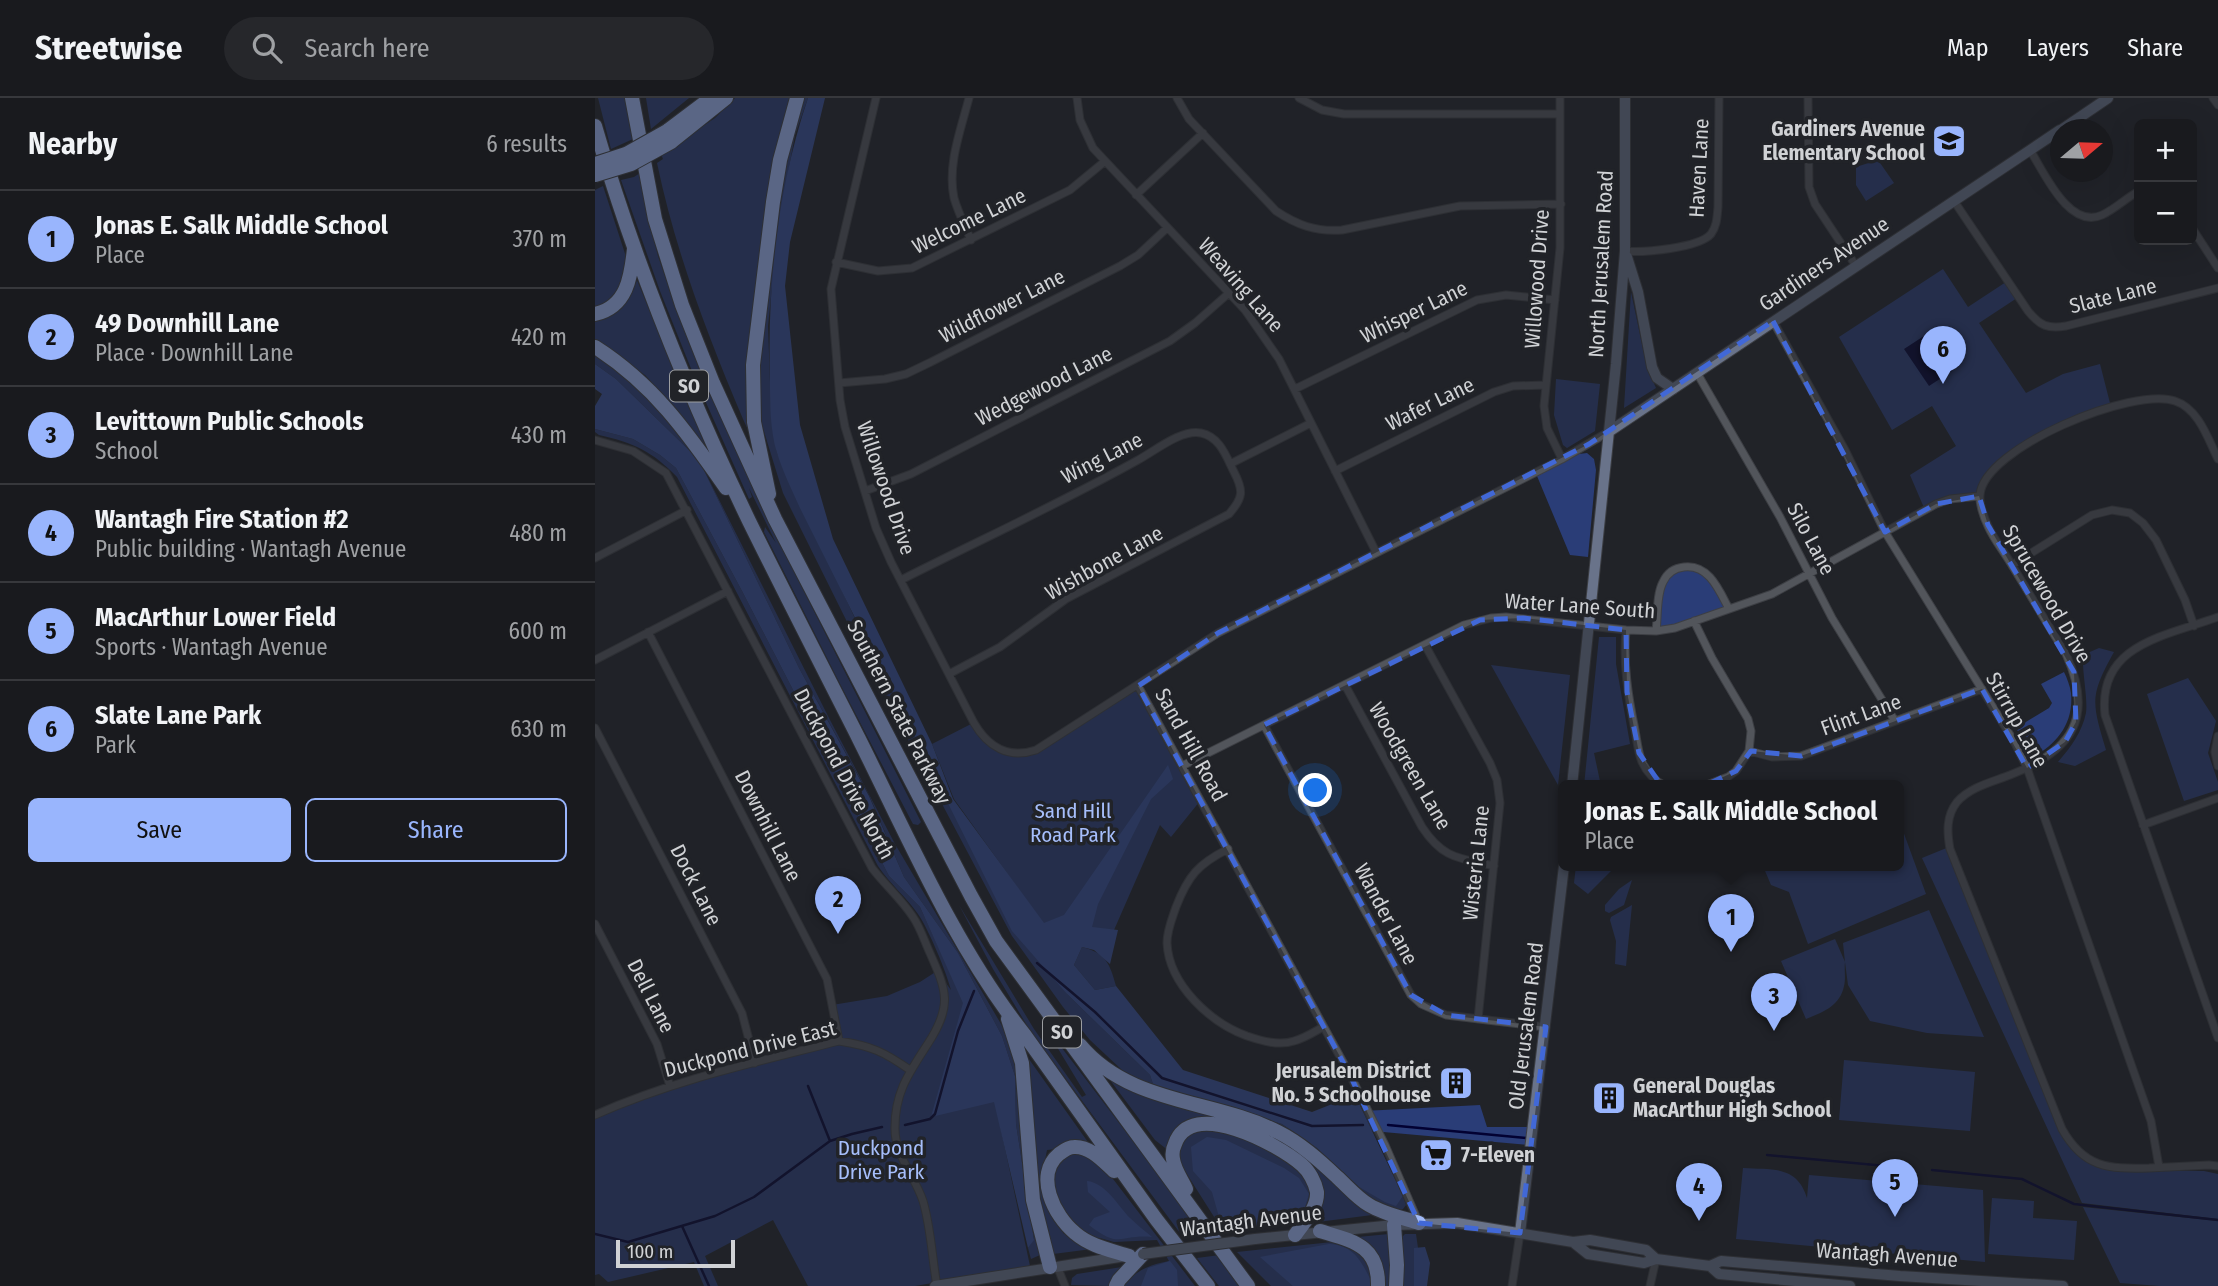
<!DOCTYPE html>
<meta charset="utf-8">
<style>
body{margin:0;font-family:"Fira Sans Condensed",sans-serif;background:#26272b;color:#f1f3f6}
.controls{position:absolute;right:21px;top:21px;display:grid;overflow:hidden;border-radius:10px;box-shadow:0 7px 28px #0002}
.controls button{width:63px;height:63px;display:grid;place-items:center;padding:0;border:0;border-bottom:2px solid #37383c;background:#191a1e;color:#f1f3f6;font:35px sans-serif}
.compass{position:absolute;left:1455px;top:21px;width:63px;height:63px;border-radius:50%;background:#191a1e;box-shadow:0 7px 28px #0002;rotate:71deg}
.scale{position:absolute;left:21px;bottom:18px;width:119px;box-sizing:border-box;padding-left:7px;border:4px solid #d0d2d5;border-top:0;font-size:19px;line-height:24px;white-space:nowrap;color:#d0d2d5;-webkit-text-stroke:5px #212328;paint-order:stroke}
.you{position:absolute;left:721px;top:693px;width:24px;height:24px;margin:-18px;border:5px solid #fff;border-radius:50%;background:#1a73e8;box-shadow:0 0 0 10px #1a73e833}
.badge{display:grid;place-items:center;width:46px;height:46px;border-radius:50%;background:#99b5fd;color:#111;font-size:23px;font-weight:700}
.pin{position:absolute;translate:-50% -58px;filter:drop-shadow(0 2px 4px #0008)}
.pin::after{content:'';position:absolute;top:37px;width:24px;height:21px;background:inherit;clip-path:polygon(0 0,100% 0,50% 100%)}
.popup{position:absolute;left:963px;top:682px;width:346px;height:91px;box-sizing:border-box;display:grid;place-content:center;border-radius:10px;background:#191a1e;filter:drop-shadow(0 2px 5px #0005);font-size:23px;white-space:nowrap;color:#9fa1a4}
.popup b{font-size:26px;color:#f1f3f6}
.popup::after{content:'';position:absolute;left:50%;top:100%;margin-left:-14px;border:14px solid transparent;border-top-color:#191a1e}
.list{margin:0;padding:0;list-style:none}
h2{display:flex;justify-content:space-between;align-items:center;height:91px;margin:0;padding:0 28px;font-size:30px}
h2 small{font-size:23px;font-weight:400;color:#9fa1a4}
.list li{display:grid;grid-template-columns:46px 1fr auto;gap:21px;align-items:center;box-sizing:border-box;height:98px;padding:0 28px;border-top:2px solid #37383c}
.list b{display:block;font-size:26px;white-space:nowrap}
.list p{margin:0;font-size:23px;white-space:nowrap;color:#9fa1a4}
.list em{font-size:23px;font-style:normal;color:#9fa1a4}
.actions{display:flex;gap:14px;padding:21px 28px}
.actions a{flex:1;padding:16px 0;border:2px solid #99b5fd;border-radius:10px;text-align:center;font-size:24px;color:#99b5fd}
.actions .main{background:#99b5fd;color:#111}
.icon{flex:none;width:38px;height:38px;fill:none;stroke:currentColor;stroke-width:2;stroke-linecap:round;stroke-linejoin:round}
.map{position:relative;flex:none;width:1623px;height:1188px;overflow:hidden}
header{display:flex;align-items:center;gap:42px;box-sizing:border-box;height:98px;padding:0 35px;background:#191a1e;border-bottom:2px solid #37383c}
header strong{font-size:33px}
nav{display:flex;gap:38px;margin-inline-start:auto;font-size:24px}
.search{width:490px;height:63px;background:#26272b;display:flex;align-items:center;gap:18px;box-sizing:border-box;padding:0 24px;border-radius:38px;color:#9fa1a4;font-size:26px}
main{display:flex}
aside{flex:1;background:#191a1e}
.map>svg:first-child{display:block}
</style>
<header>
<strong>Streetwise</strong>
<div class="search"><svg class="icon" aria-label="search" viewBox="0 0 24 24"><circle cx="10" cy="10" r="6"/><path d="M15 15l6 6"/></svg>Search here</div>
<nav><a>Map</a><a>Layers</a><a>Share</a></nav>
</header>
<main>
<aside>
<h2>Nearby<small>6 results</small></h2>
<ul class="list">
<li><span class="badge">1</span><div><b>Jonas E. Salk Middle School</b><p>Place</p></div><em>370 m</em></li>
<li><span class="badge">2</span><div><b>49 Downhill Lane</b><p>Place · Downhill Lane</p></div><em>420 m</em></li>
<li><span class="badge">3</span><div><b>Levittown Public Schools</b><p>School</p></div><em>430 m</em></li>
<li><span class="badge">4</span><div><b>Wantagh Fire Station #2</b><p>Public building · Wantagh Avenue</p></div><em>480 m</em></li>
<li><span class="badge">5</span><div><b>MacArthur Lower Field</b><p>Sports · Wantagh Avenue</p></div><em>600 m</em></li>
<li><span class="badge">6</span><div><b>Slate Lane Park</b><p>Park</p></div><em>630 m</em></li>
</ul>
<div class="actions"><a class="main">Save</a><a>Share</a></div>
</aside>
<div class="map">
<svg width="1623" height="1188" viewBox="0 0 1623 1188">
<rect width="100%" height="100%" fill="#212328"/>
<path fill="#2a3d77" d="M3,0H30L38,41L16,51Z
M51,0H94L56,31Z
M140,0H197L157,333L153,332L148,321C112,236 81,155 62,65L68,61L66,56L120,20Z
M208,0H213L200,37L183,130L173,228L176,312L182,355L281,565L347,691L473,897L555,977L559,989L527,972L495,942L468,909L417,838L275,570L188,395L167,327L165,275L172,189L190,69Z
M1283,62L1299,85L1271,103L1261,87V69Z
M45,75L51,110L63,158L79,204L157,387L190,456L326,724L323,727L318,726L244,584L169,434L170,429L181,445L154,390L157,399L154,401L97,273L65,193L26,82L39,79Z
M8,88L34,168L22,199L0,212V92Z
M1348,171L1373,209L1411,184L1422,200L1384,225L1431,295L1468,276L1505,266L1516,309L1456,330L1402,364L1393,373L1383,397L1354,400L1330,412L1315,377L1361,348L1337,308L1297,332L1244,239Z
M42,182L111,349L80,310L50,277L0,243V221C25,212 32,208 42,182Z
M1036,194L1052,270L1061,290L1029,310Z
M0,256L33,278L68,311L104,362L235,622L300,746L406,926L417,948L427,984L445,1157L436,1161L433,1150L439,1141L421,1026L420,978L407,938L363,855L309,779L274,697L204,570L104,362L21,281L0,266Z
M961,281L1005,286L1000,333L972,350L968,347L959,317Z
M0,331L38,341L65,357L81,370L147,493L294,778L325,809L369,905L399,999L435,1168L320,1188H213L178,1122L110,1158L123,1188H109L99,1164L13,1184L4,1176L0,1177V1018L40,1001L243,943L237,907L292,898L325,884L342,873L356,892C351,873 334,832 323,816C311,799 295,786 283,768L82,379C57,353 39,345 4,337L0,334Z
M992,355L999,361L1001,372L993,459L975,457L942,378L984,356Z
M1085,470L1110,475L1133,511L1062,532C1064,509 1062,482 1085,470Z
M1004,539H1021V566L1035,646L999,655L1006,688H989Z
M1504,550L1519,554C1494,599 1497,604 1511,652L1480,668L1463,664C1476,649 1487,634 1491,615C1493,601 1487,574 1488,557Z
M896,567L975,577L963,687Z
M1469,574C1472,580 1475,588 1476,595C1479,625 1462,646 1438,659L1421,630L1454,610L1457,605L1446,586Z
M1593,580L1621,623L1613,655L1623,684V692L1589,703L1552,596Z
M543,589L605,703L576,739L565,727L519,832L448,825L359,701L337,646L378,625L392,645L432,656Z
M1304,722L1331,796L1213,846L1194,794L1176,787L1168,768H1304Z
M1354,749L1466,1033L1482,1055L1525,1072L1609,1073L1623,1076V1121L1487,1105L1327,760Z
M981,768H1025L1017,772L993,796L979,785Z
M1037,782L1029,807L1014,815L1010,813V807L1024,791Z
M364,807L439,931L487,999L491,997L447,924L609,1136L588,1139L436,934L398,871Z
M1037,807L1031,868L1020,866L1021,843L1015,822L1016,819Z
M1334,812L1389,939L1332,935L1275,923L1253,887L1250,864C1249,871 1251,880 1249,888C1245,908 1228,914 1211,921L1186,863L1240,841L1250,864L1248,845Z
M487,849C511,855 515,866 521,888L500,892L479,867Z
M431,957L495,1047L452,1052C444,1091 449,1102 469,1136L472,1134L497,1151L458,1156L443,1095L438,1007Z
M1249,962L1380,974L1375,1033L1244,1022Z
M512,978L677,1034L718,1062L777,1117L723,1124L724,1122L720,1121L727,1103L728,1088L715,1066L605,1020L574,1053L560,1042Z
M617,1004L687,1026L722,1050L764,1089L801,1107L808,1098L811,1107L808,1111L802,1113L778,1103L721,1052Z
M885,1007L892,1029H937L935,1047L777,1033L768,1013Z
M606,1027L653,1040L713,1077L720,1097L706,1122L628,1133L583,1062L584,1046Z
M477,1054H492L505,1064L600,1188H527C542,1172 554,1167 574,1163L562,1142L519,1144L505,1140L501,1142L476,1125L462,1103L458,1082L463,1064Z
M1148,1070C1177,1072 1202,1067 1212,1100L1214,1077L1388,1092L1390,1164L1141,1141Z
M1397,1100L1439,1103L1438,1120L1482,1123L1479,1162L1393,1156Z
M1488,1109L1623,1123V1188H1565L1525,1185Z
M794,1136L797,1188H788L763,1139Z
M810,1136H821L823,1150H819V1188H806L805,1141Z
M747,1143C766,1155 782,1163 778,1188H676L642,1154Z
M625,1157L648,1188H624L602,1160Z
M527,1169L516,1188L476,1187L477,1180L482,1176Z"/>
<path fill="#374f97" d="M213,0H230L195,144L190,188L205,327L238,441L337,646L358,701L449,825L469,817L573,667L578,681L556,701L503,806L497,829L523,832L515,866L499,852L487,849L479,867L500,892L521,888L588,972L717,1014L760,997L808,1098L801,1108L790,1104L764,1089L722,1050L687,1026L559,989L555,977L473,897L417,833L205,410C197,392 188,374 182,355C175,332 175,305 175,281C172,187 183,89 213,0Z
M0,266L21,281L104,362L204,570L274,698L309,779L363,855L407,938L420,978L421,1026L439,1142L433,1150L399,1004L336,1019L368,905L325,809L294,778L147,493L81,370L65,357L38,341L0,331V308L7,296L0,291Z
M612,1039L631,1042L689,1070L704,1080L714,1096L710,1109L695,1125L628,1133L617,1094L598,1073L596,1049Z
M492,1083C511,1085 523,1108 535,1120C542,1127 550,1133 557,1139C524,1136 526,1152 494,1127L499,1120L515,1114L493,1094Z
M734,1146C759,1147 767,1164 777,1185L776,1188H698L665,1159Z
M830,1149L835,1165L832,1188H819V1150Z
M575,1163L582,1172L583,1188H546L553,1170Z"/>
<path fill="#020132" d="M1332,236L1347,258L1343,262L1345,264L1349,261L1357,273L1334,288L1309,251Z"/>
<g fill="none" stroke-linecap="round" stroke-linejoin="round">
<path stroke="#020132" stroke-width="2.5" d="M442,865L500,914L567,980L717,1028L768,1027
M213,988L235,1043
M310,1027L335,1021L340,1016L363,933L379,893
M793,1027L932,1040
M1172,1057L1313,1070
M1337,1072L1427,1081L1479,1106L1623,1122
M87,1128L114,1188
M0,1136L33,1144L120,1118L159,1099L235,1043L257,1036L287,1029"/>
<g stroke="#3d3f44" stroke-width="9">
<path id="street" d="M281,0L236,191L245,302L250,329L281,430L296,464L379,625C393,649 414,661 441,652L623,535L967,361L1015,333
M374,0C366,31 352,67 359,100C363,114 370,128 376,142
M482,0L485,22L498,50L650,212L684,261L781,454
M582,0L594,21L681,113C702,127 721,134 747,132L865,108L966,106
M704,0L727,12L749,16H965
M965,0V150L949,308L952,330L967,361
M1213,0L1214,89L1220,106L1261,168
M1618,0L1623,7
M1435,52C1449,74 1474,132 1507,117C1520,111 1531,100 1544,93
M541,97L608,35
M1359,103L1433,213C1445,228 1453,231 1471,228L1623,190
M1597,130L1623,170
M1030,153C1048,155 1104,150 1116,136C1122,128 1122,119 1123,109L1124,0
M241,164L283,173L317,170L475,92L509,64
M1178,223L1250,352L1290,434L1420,645L1432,670L1556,1023L1564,1069
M1102,275L1185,419L1237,520L1300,623
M244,285L290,281L311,276L336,264L525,168L543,157L572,130
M700,291L882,202L911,197L960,202
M0,342L38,353L71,375L277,770C290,787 307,802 318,819C325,829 329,842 334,853C352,893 358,908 332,947C314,975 300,994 300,1029C299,1057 320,1078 328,1103C336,1130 337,1160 342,1188
M1623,361C1613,341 1604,311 1580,303C1539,288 1388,350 1385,397C1384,405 1389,420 1393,428C1399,442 1410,455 1418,469C1436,498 1453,527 1471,556C1500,620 1477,653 1415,677C1397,684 1375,689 1362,704C1351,718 1352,734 1355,751L1467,1031C1489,1070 1513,1071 1554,1070C1574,1069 1594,1068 1614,1067L1623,1068
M635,366L716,325
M740,373L899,294L918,288L951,287
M270,393L316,376L575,243L600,225L634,195
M0,460L92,412
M1417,467L1497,417L1517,412L1535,415L1548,425L1561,442L1590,502L1599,528
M306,482C385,442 466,405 543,362C560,353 586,331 606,335C625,339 631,358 639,374C649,393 648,400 634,416L471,501L405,549L354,576
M1623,519C1571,538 1502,546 1510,617L1623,940
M1099,523L1117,560L1153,621L1156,633L1154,653L1141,673L1133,679L1109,688
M1031,532C1028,566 1033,598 1040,632C1042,643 1043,654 1047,664C1052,675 1060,683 1070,688
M1061,533C1063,518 1061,497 1068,484C1072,475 1079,470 1089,469C1114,466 1124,492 1134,511
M53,534L232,881L244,943
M830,547L895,665L902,682L905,705L883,921
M0,562L133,493
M750,587L827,729C848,761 864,760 899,768
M543,588L755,977L790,1047L823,1123
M669,627L816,897L826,906L851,917L951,929
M0,630L147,915L160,965
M1623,638L1620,654L1623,668
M1154,653L1177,659L1206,658L1387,591
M587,668L869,527L896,520L911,519L1031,532L1061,533L1080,530L1177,496L1341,406L1355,401L1384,398
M1548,727L1623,700
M633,751C603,766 593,778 581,809C577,821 572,832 572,845C574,887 616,925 652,938C667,943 684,948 699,943C710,940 719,934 728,929
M0,826L62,946L75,988
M0,1017C78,982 162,964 244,943C277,948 289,954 315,972
M462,1168L470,1188
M917,1188L925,1135
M1055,1188L1061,1161"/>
</g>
<g stroke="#3d3f44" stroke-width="12">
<path id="secondary" d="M1466,32L1513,0
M1032,159L1043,194L1057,269L1062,280L1078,291
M1015,333L1465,32
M977,688L1021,266L1030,153V0
M925,1135L969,768
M660,1141L799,1127L862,1125L978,1144L995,1142L1051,1152L1061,1161
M978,1144L993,1156L1049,1165L1061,1161L1115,1168L1126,1163L1305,1178L1468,1188
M1115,1168L1124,1176L1255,1188
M340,1188L531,1158"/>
</g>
<g stroke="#3d3f44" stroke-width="16">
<path id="highway" d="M37,0L60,121L87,207L118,285L180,421L376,798L401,843L653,1188
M0,28C39,163 93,296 154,423C190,496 227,568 264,641C313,739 361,851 429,936L561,1121L613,1188
M72,33L116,0
M76,44L131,0
M0,216C32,209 36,179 39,151
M0,249C58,286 92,334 131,390
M174,396L159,324L158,267L178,104L185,62L202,0
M413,921L427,965L438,1102L455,1169
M485,947C535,1007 618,1001 683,1034C705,1045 724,1062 742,1079C752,1088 762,1100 774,1107C789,1116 808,1120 824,1125
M519,1073C508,1063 495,1048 479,1049C473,1049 468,1053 464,1056C439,1077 459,1118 480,1135C495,1148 515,1152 534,1158
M591,1091C587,1082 579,1071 578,1061C577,1056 578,1050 580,1046C596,999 683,1046 707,1067C714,1073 720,1084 722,1094C723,1110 709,1124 700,1137
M799,1127L802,1167L801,1188
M725,1133C757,1143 784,1147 783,1188
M521,1188L524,1182L548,1156"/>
</g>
<use href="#street" stroke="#52555b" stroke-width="7"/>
<use href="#secondary" stroke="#69738a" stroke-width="10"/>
<use href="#highway" stroke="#a0b9f7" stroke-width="14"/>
<g stroke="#3d3f44" stroke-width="12" stroke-linecap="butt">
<path id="secondary-bridge" d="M548,1156L660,1141"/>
</g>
<g stroke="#3d3f44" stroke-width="16" stroke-linecap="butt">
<path id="highway-bridge" d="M0,66L31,56L72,33
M0,77L36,66L76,44"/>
</g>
<use href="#secondary-bridge" stroke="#69738a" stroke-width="10"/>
<use href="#highway-bridge" stroke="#a0b9f7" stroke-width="14"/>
</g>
<path d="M0 0H1623V1188H0ZM1178,223L1290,434L1341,406L1384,398L1393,427L1479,574L1481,624L1470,644L1432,670L1387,591L1206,658L1156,653L1141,673L1111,687L1084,692L1064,684L1044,655L1032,594L1031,532L928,520L885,522L669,627L816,897L851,917L951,929L925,1135L824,1125L755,977L543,588L623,535L994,346Z" fill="#212328" fill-opacity=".55" fill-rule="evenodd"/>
<path fill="none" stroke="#4168d7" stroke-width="5" stroke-dasharray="14 9" stroke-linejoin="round" d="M1178,223L1290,434L1341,406L1384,398L1393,427L1479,574L1481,624L1470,644L1432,670L1387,591L1206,658L1156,653L1141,673L1111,687L1084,692L1064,684L1044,655L1032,594L1031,532L928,520L885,522L669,627L816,897L851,917L951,929L925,1135L824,1125L755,977L543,588L623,535L994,346Z"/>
<defs>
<g id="school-square" transform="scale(1.75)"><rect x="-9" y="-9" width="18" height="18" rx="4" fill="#99b5fd" stroke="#212328"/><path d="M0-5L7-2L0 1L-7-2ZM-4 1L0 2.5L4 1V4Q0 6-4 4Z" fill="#111"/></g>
<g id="building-square" transform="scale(1.75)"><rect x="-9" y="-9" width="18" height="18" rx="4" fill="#99b5fd" stroke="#212328"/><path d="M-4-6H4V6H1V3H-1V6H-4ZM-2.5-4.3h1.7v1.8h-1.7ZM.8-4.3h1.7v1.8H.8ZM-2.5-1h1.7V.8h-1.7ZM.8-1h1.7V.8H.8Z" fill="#111"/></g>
<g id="supermarket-square" transform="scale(1.75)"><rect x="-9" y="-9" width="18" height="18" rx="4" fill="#99b5fd" stroke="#212328"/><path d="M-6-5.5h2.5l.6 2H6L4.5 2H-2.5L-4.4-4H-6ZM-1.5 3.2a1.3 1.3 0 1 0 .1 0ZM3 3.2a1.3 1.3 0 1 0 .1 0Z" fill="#111"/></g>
</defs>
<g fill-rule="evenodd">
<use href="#school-square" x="1354" y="43"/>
<use href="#building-square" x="861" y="985"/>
<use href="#building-square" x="1014" y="1000"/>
<use href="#supermarket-square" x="841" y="1057"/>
</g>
<g text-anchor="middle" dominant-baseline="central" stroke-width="7" stroke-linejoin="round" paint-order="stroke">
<g fill="#212328" stroke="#9c9ea1" stroke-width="2">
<rect x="75" y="272.5" width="38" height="31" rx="5"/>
<rect x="448" y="918.5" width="38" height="31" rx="5"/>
</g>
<g font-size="19" font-weight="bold" fill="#d0d2d5">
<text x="94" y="288">SO</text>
<text x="467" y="934">SO</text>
</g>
<g font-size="21" font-weight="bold" fill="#d0d2d5" stroke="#212328" text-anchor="end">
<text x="1330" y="31">Gardiners Avenue<tspan x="1330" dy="24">Elementary School</tspan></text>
<text x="836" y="973">Jerusalem District<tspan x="836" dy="24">No. 5 Schoolhouse</tspan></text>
<text x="1038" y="988" text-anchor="start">General Douglas<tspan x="1038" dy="24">MacArthur High School</tspan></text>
<text x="866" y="1057" text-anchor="start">7-Eleven</text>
</g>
<g font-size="21" fill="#d0d2d5" stroke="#212328">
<text transform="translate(1104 70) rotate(-87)">Haven Lane</text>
<text transform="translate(374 123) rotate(-26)">Welcome Lane</text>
<text transform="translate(1006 166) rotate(-87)">North Jerusalem Road</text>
<text transform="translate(1229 166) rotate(-34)">Gardiners Avenue</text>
<text transform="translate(942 181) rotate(-86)">Willowood Drive</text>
<text transform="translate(646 187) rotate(49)">Weaving Lane</text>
<text transform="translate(1518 198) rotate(-14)">Slate Lane</text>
<text transform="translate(407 208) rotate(-27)">Wildflower Lane</text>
<text transform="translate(819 214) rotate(-26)">Whisper Lane</text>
<text transform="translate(449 288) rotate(-27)">Wedgewood Lane</text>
<text transform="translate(835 306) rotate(-26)">Wafer Lane</text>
<text transform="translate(507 360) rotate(-27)">Wing Lane</text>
<text transform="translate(291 390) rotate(71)">Willowood Drive</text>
<text transform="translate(1216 441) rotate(62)">Silo Lane</text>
<text transform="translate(509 465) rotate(-29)">Wishbone Lane</text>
<text transform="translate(1452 496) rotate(60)">Sprucewood Drive</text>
<text transform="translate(985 508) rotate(4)">Water Lane South</text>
<text transform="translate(304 614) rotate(63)">Southern State Parkway</text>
<text transform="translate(1266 617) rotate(-20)">Flint Lane</text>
<text transform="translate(1422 622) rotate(61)">Stirrup Lane</text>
<text transform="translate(596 647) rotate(61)">Sand Hill Road</text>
<text transform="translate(815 668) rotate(60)">Woodgreen Lane</text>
<text transform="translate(249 676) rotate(62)">Duckpond Drive North</text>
<text transform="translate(173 728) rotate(63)">Downhill Lane</text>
<text transform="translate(881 765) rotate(-84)">Wisteria Lane</text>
<text transform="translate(101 787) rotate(63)">Dock Lane</text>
<text transform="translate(791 816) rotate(62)">Wander Lane</text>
<text transform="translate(56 898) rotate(63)">Dell Lane</text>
<text transform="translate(931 928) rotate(-83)">Old Jerusalem Road</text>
<text transform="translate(155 951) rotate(-14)">Duckpond Drive East</text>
<text transform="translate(656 1123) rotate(-7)">Wantagh Avenue</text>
<text transform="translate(1292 1157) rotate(4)">Wantagh Avenue</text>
</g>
<g font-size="21" fill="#a6befb" stroke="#212328">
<text x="478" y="713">Sand Hill<tspan x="478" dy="24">Road Park</tspan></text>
<text x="286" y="1050">Duckpond<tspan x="286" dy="24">Drive Park</tspan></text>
</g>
</g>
</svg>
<div class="controls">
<button>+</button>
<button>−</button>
</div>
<svg class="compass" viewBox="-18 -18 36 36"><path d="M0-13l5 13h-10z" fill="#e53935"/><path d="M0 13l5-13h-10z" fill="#9fa1a4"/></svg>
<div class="scale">100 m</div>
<div class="you"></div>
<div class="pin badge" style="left:1136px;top:854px">1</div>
<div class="popup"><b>Jonas E. Salk Middle School</b>Place</div>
<div class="pin badge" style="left:243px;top:836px">2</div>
<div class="pin badge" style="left:1179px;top:933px">3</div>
<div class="pin badge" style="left:1104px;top:1123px">4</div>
<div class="pin badge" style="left:1300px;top:1119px">5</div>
<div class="pin badge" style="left:1348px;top:286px">6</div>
</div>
</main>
